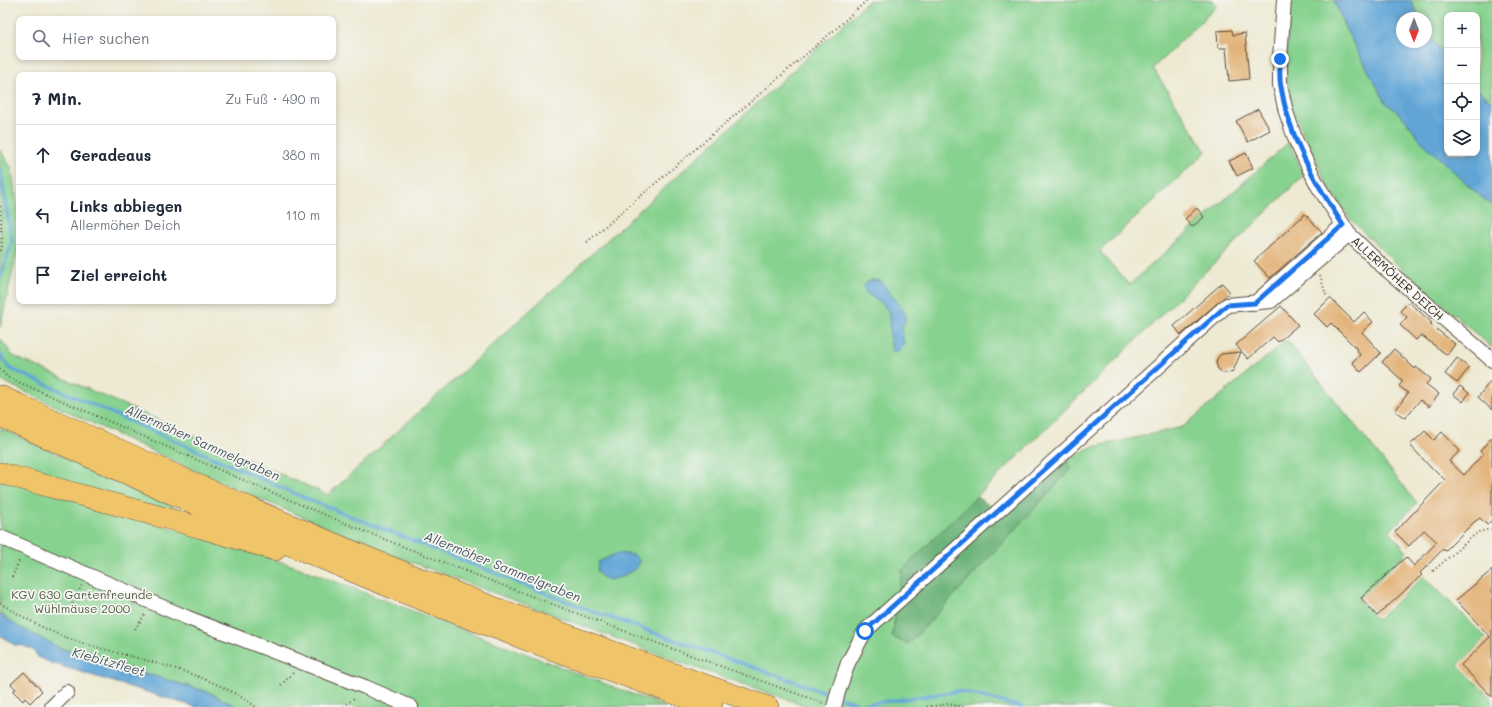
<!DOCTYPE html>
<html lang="de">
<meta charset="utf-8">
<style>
body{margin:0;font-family:Mali,sans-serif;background:#f6f6f7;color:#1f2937}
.controls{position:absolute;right:12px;top:12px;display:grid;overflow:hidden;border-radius:8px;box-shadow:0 2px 6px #0003}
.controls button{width:36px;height:36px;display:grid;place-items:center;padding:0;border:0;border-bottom:1px solid #e0e1e3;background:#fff;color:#1f2937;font:20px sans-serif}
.compass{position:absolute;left:1396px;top:12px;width:36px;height:36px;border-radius:50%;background:#fff;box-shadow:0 2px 6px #0003;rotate:180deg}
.stop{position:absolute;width:12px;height:12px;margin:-9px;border:3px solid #1a73e8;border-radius:50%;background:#fff}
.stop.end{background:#1a73e8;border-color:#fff;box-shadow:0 1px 4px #0008}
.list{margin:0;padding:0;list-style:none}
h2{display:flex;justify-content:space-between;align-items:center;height:52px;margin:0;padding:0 16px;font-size:17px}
h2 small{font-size:13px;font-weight:400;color:#747a83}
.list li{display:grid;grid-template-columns:26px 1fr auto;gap:12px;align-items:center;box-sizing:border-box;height:60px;padding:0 16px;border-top:1px solid #e0e1e3}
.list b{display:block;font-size:15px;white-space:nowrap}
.list p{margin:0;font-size:13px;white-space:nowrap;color:#747a83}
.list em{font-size:13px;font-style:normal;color:#747a83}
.icon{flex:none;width:22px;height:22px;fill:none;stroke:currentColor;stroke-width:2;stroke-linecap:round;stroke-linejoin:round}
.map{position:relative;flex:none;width:1492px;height:707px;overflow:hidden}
.search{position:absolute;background:#fff;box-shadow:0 2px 6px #0003;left:16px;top:16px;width:320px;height:44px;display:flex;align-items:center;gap:10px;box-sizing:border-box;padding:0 14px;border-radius:8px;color:#747a83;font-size:15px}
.panel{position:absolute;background:#fff;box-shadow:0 2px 6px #0003;left:16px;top:72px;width:320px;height:232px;border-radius:8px}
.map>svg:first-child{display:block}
</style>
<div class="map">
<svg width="1492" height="707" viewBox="0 0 1492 707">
<rect width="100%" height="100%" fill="#f6f6f2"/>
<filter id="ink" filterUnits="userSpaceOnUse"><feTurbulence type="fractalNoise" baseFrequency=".025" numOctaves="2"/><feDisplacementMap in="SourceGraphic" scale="8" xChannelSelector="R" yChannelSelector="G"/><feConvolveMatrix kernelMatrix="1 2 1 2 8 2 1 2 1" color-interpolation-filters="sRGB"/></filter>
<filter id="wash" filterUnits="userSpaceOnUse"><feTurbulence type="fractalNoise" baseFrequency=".012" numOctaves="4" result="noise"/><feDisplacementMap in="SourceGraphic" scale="16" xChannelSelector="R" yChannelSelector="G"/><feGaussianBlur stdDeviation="0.9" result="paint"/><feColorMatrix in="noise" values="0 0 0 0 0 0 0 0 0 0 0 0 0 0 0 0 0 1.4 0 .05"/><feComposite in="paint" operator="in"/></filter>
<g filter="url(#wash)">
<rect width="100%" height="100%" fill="#ede9d2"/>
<path fill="#87d28f" stroke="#617e56" d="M869,0H1213L1217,6L1153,68L1206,152L1100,251L1129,285L1289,142L1304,175L902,570L892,637L909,644L1071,469L1068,460L1089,448L1183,427L1287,340L1417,503L1390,531L1407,552L1358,599L1377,620L1424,576L1486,638L1458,665L1492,699V707H809L685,664L395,556L199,473L0,380V338L13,356L328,495L850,18Z
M1289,0H1334L1345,28L1386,103C1399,112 1410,124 1418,138L1480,196L1492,205V348L1390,258L1351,220L1326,182L1293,110L1286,78Z
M1410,0H1492V102L1477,89V15H1447V57L1440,50L1426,28V18H1420Z
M0,150L11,167L19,214V243L0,328Z
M0,428L215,525L0,466Z
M0,479L197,535L297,567L666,707H238L208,692L60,648L14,624L0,614Z"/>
<path fill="#6db47a" stroke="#546f4c" d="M1068,460L1071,469L909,644L892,637L902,570L976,497L1005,515Z"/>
<path fill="#61a5d6" stroke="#4e687a" d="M1334,0H1410L1420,18H1402V42H1426V28L1440,50L1447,57V153H1477V89L1492,102V205L1480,196L1418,138C1410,123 1399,112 1386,103L1345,28Z
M871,280L881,281L905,313L906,318L902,328L904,345L898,351H892L890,339L889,313L883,304L866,293L864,285Z
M618,553L634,555L640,561L637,568L621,577L610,580L602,577L597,571L598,562Z
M0,614L14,624L60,648L208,692L238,707H196L51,663L38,657L33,650L24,646L14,645L0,635Z"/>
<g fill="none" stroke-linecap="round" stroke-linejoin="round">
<path stroke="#61a5d6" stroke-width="3.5" d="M0,169L12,242L0,278
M0,354L9,368L305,498L583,608L833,695
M841,698L861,705L960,691L1021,707"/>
</g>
<g id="blocks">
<path fill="#e3b47a" d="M1232,30L1233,35L1245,33L1249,79L1229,81L1226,48H1218L1217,31Z
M1258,109L1270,130L1248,142L1236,121Z
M1246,153L1253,168L1237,176L1229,161Z
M1197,208L1204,217L1192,227L1185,219Z
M1305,214L1322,232L1270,278L1254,261Z
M1222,283L1230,292L1181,335L1174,326Z
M1330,298L1354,322L1364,312L1373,322L1362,332L1381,353L1361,372L1352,362L1360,355L1355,347L1331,323L1327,327L1314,314Z
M1409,302L1432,323L1430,324L1455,344L1447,355L1421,335L1416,340L1400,325L1407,317L1400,311Z
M1281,306L1298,325L1278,342L1273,337L1248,359L1236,345Z
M1394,349L1415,369L1416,367L1431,379L1426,384L1439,394L1429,407L1420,400L1405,418L1395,411L1408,393L1399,386L1403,381L1382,362Z
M1241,352L1233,371L1227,373H1223L1218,369L1216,363L1217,359L1221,354Z
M1457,358L1469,368L1457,383L1445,374Z
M1492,379V410L1478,397Z
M1460,386L1469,393L1463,402L1453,394Z
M1425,431L1434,440L1442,432L1460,451L1449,461L1464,475L1483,454L1480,451L1492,437V520L1487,525L1480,518L1474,522L1445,551L1443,549L1420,573L1422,575L1377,616L1361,598L1406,557L1414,566L1437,542L1424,530L1409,546L1395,532L1445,480L1433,468L1432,469L1410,445Z
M1492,570V697L1461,665L1490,637L1456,600Z
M24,672L42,691L30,703L25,698L23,701L13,691L16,689L11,684Z"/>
</g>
</g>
<g filter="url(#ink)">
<use href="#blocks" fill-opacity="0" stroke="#564739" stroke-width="1"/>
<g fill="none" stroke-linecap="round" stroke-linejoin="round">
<g stroke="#564739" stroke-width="16">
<path id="minor" d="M1284,0L1280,59V85L1286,112L1296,141L1318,186L1349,234L1380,264L1492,360
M1255,303L1343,225
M0,537L188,618L365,687L411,707
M838,692L848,663L865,631L1227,305L1271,301L1349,234
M52,707L67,692"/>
</g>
<g stroke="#564739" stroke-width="22">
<path id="highway" d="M0,396C137,458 273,520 413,576C530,622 649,666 768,707
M0,416C112,468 226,518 340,566C462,618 587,662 712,707
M0,473L202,528L275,550"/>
</g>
<path stroke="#564739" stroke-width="2" stroke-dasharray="1 3" stroke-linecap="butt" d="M0,206L2,247L0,253
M587,242L839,26L867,0
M1320,275L1326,295
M0,369L7,377C126,428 244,482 364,531C516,592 669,648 823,703
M1433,571L1478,532L1492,529
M12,577L20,559
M0,603C24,618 49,632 76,641C136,660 204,669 256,707
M72,604L82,585
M135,629L146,613
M281,685L294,672
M344,707L355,697
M927,707L948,704L964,707"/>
<use href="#minor" stroke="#fff" stroke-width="14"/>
<use href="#highway" stroke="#f0c469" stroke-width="21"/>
<g stroke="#564739" stroke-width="16" stroke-linecap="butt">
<path id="minor-bridge" d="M834,707L838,692"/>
</g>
<use href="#minor-bridge" stroke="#fff" stroke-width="14"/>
</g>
</g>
<g fill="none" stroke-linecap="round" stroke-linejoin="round" filter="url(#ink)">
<path stroke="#1a73e8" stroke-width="5" d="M865,631L1227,305L1255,303L1343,225C1315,182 1289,138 1281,87C1279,78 1280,68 1280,59"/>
</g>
<g text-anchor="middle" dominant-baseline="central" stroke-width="3.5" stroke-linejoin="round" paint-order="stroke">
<g font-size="12" fill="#3b2a1e" stroke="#f6f6f2">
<text transform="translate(1398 278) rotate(42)">ALLERMÖHER DEICH</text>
</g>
<g font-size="12" fill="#525c40" stroke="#f6f6f2">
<text x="82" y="594">KGV 630 Gartenfreunde<tspan x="82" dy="14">Wühlmäuse 2000</tspan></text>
</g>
<g font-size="13" font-style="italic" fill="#48555e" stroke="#f6f6f2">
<text transform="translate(203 442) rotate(24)">Allermöher Sammelgraben</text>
<text transform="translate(503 566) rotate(22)">Allermöher Sammelgraben</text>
<text transform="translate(109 661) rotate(16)">Kiebitzfleet</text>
</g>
</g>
</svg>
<div class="controls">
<button>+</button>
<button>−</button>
<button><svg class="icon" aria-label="locate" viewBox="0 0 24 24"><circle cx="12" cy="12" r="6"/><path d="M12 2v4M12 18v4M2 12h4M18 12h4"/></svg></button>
<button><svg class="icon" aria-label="layers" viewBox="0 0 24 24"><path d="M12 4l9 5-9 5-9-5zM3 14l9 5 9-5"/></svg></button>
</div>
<svg class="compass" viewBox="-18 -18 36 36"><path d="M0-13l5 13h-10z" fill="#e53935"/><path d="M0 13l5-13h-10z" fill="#747a83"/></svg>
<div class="stop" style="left:865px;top:631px"></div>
<div class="stop end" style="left:1280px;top:59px"></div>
<div class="search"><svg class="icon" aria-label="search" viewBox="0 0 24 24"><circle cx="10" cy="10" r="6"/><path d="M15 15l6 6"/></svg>Hier suchen</div>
<section class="panel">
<h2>7 Min.<small>Zu Fuß · 490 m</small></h2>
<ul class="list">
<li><svg class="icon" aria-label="ahead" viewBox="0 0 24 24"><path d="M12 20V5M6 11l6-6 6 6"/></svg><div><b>Geradeaus</b></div><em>380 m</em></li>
<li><svg class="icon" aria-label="left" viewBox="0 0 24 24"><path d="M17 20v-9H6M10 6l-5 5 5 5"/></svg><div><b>Links abbiegen</b><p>Allermöher Deich</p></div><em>110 m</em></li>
<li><svg class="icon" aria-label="arrive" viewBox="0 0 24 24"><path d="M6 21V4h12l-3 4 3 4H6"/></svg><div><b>Ziel erreicht</b></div></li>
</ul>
</section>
</div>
